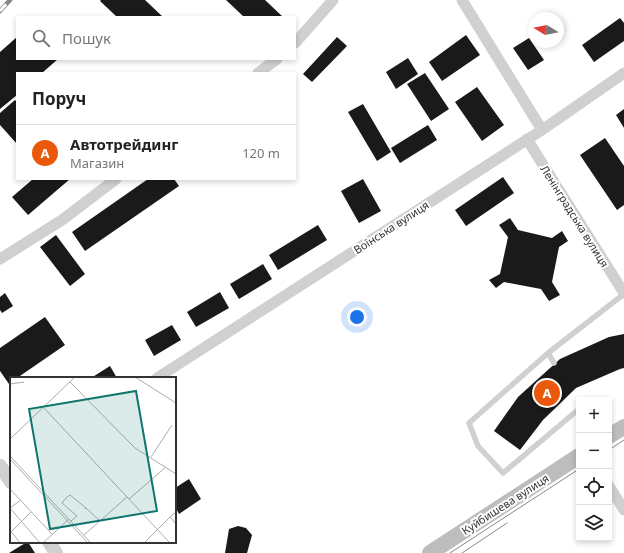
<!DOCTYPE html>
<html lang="uk">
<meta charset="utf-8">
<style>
body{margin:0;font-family:"Noto Sans",sans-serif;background:#f2f2f2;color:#222}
.controls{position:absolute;right:12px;bottom:12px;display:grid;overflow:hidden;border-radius:0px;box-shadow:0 2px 6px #0003}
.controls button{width:36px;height:36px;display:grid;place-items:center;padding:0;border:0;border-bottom:1px solid #e0e0e0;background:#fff;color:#222;font:20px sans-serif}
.compass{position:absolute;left:528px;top:12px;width:36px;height:36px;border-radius:50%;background:#fff;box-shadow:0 2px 6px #0003;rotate:280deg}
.you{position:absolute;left:357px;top:317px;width:14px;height:14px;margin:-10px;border:3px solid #fff;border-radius:50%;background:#1a73e8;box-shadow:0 0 0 6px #1a73e833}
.badge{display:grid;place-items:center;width:26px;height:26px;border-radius:50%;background:#ea580c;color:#fff;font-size:13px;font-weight:700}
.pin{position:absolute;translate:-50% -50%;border:2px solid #fff;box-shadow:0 1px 4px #0006}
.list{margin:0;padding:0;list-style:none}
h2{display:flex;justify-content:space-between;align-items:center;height:52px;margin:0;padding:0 16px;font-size:17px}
h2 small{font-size:13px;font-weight:400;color:#767676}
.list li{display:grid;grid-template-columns:26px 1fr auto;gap:12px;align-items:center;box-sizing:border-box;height:56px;padding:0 16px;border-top:1px solid #e0e0e0}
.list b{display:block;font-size:15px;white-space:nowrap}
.list p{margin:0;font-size:13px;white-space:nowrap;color:#767676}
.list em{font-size:13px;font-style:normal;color:#767676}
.icon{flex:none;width:22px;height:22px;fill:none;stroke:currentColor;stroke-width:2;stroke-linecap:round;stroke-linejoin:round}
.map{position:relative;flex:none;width:624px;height:553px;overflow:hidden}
.search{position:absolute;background:#fff;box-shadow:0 2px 6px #0003;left:16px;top:16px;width:280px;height:44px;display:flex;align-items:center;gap:10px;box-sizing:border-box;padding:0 14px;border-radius:0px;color:#767676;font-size:15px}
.panel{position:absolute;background:#fff;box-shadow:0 2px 6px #0003;left:16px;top:72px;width:280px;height:108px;border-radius:0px}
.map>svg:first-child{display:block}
</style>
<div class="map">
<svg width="624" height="553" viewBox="0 0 624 553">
<rect width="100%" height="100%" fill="#fff"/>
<path fill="#1a1a1a" d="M101,0H145L163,17H117L100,1Z
M226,0H265L283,17H244Z
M620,18L624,23V41L594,62L582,45Z
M466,35L480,55L442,81L429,62Z
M17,37V59H58L42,73H17V95L0,109V52Z
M337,37L347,46L312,82L303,74Z
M529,38L544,60L528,70L513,48Z
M408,58L418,74L396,89L386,72Z
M425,73L449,109L431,121L407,84Z
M477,87L504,125L482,141L455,102Z
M15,100L17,102V144L0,125V113Z
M363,104L391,152L377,161L348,112Z
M624,109V128L616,115Z
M428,125L437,140L400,163L391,148Z
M605,138L624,166V205L617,210L580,155Z
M503,177L514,193L466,226L455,210Z
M33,179H70L28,215L12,197Z
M148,179H174L179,186L85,251L72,232Z
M363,179L381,211L359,223L341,191Z
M510,218L518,230L552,238L562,231L568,241L559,247L552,282L560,295L549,301L541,289L504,282L496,288L489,280L500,274L508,237L499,225Z
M318,225L327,240L278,270L269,255Z
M56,235L85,274L70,286L40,247Z
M263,264L272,279L239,299L230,284Z
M220,292L229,308L196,327L187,312Z
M5,293L13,306L2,313L0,310V297Z
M45,317L65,345L17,378H11V383L9,384L0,371V348Z
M172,325L181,340L154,356L145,340Z
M624,334V368L620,369L576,388L543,420L520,450L494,431L518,397L560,359L609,337Z
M110,366L117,378H91Z
M189,479L201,499L179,514L177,510L175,512V488Z
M238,526L246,528L252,535L247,553H225L229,529Z
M27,542H28L35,553H9Z"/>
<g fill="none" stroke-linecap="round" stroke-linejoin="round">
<path stroke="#d0d0d0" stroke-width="5.5" d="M548,353L624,294
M554,363L548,353L469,423L478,446L503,473L579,409"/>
<path stroke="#d0d0d0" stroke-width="11" d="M462,0L542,130
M295,43L333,0
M258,73L277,59
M527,139L540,160L624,293
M0,259L62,220L116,179
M157,378L542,130L624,73
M609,486L624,510"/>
<path stroke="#d0d0d0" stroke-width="14" d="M0,466L11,482
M49,542L56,553"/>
<path stroke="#bdbdbd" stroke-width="16" d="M609,436L624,427
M430,553L579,456"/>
<path stroke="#888" stroke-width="1" d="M609,450L624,440
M450,553L579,469
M462,553L507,523"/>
<g stroke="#888" stroke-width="4.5">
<path id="rail" d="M0,11L10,0"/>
</g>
<use href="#rail" stroke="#fff" stroke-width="3" stroke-dasharray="9" stroke-linecap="butt"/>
</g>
<g text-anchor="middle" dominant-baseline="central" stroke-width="4" stroke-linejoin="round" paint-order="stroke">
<g font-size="11" fill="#333" stroke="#fff">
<text transform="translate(575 216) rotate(58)">Ленінградська вулиця</text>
<text transform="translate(391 227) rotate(-33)">Воїнська вулиця</text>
<text transform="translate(505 504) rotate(-33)">Куйбишева вулиця</text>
</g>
</g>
<g transform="translate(10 377)">
<rect width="166" height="166" fill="#fff"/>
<path fill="none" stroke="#adadad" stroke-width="1" d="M125,0L166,26M60,5L125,71L166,97M0,7L14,5M34,31L160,166M0,62L65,0M0,79L81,166M141,80L162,48M0,82L78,166M0,112L42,157M119,122L156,90M0,131L30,166M0,131L11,123M76,131L90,144M166,135L160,140L166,147M61,144L67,139L52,126L56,121L60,118L76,131L75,132M0,153L10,166M1,155L21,135M74,158L117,120M33,166L59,142M134,166L160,140"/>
<path fill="#0f766e" fill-opacity="0.15" stroke="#0f766e" stroke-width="2" d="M126,14L147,134L40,152L19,32Z"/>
<rect width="166" height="166" fill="none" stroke="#333" stroke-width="2"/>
</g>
</svg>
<div class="controls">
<button>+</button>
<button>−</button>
<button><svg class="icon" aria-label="locate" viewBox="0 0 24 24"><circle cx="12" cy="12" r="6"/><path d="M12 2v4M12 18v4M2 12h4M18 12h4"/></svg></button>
<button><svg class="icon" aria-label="layers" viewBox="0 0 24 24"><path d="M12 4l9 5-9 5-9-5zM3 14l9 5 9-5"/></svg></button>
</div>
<svg class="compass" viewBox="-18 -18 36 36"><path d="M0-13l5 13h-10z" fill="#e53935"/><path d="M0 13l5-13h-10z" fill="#767676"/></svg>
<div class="you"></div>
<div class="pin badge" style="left:547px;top:393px">A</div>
<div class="search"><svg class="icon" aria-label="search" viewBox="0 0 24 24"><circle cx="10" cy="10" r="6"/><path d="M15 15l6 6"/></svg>Пошук</div>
<section class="panel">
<h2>Поруч<small></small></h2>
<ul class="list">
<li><span class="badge">A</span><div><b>Автотрейдинг</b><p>Магазин</p></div><em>120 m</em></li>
</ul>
</section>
</div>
